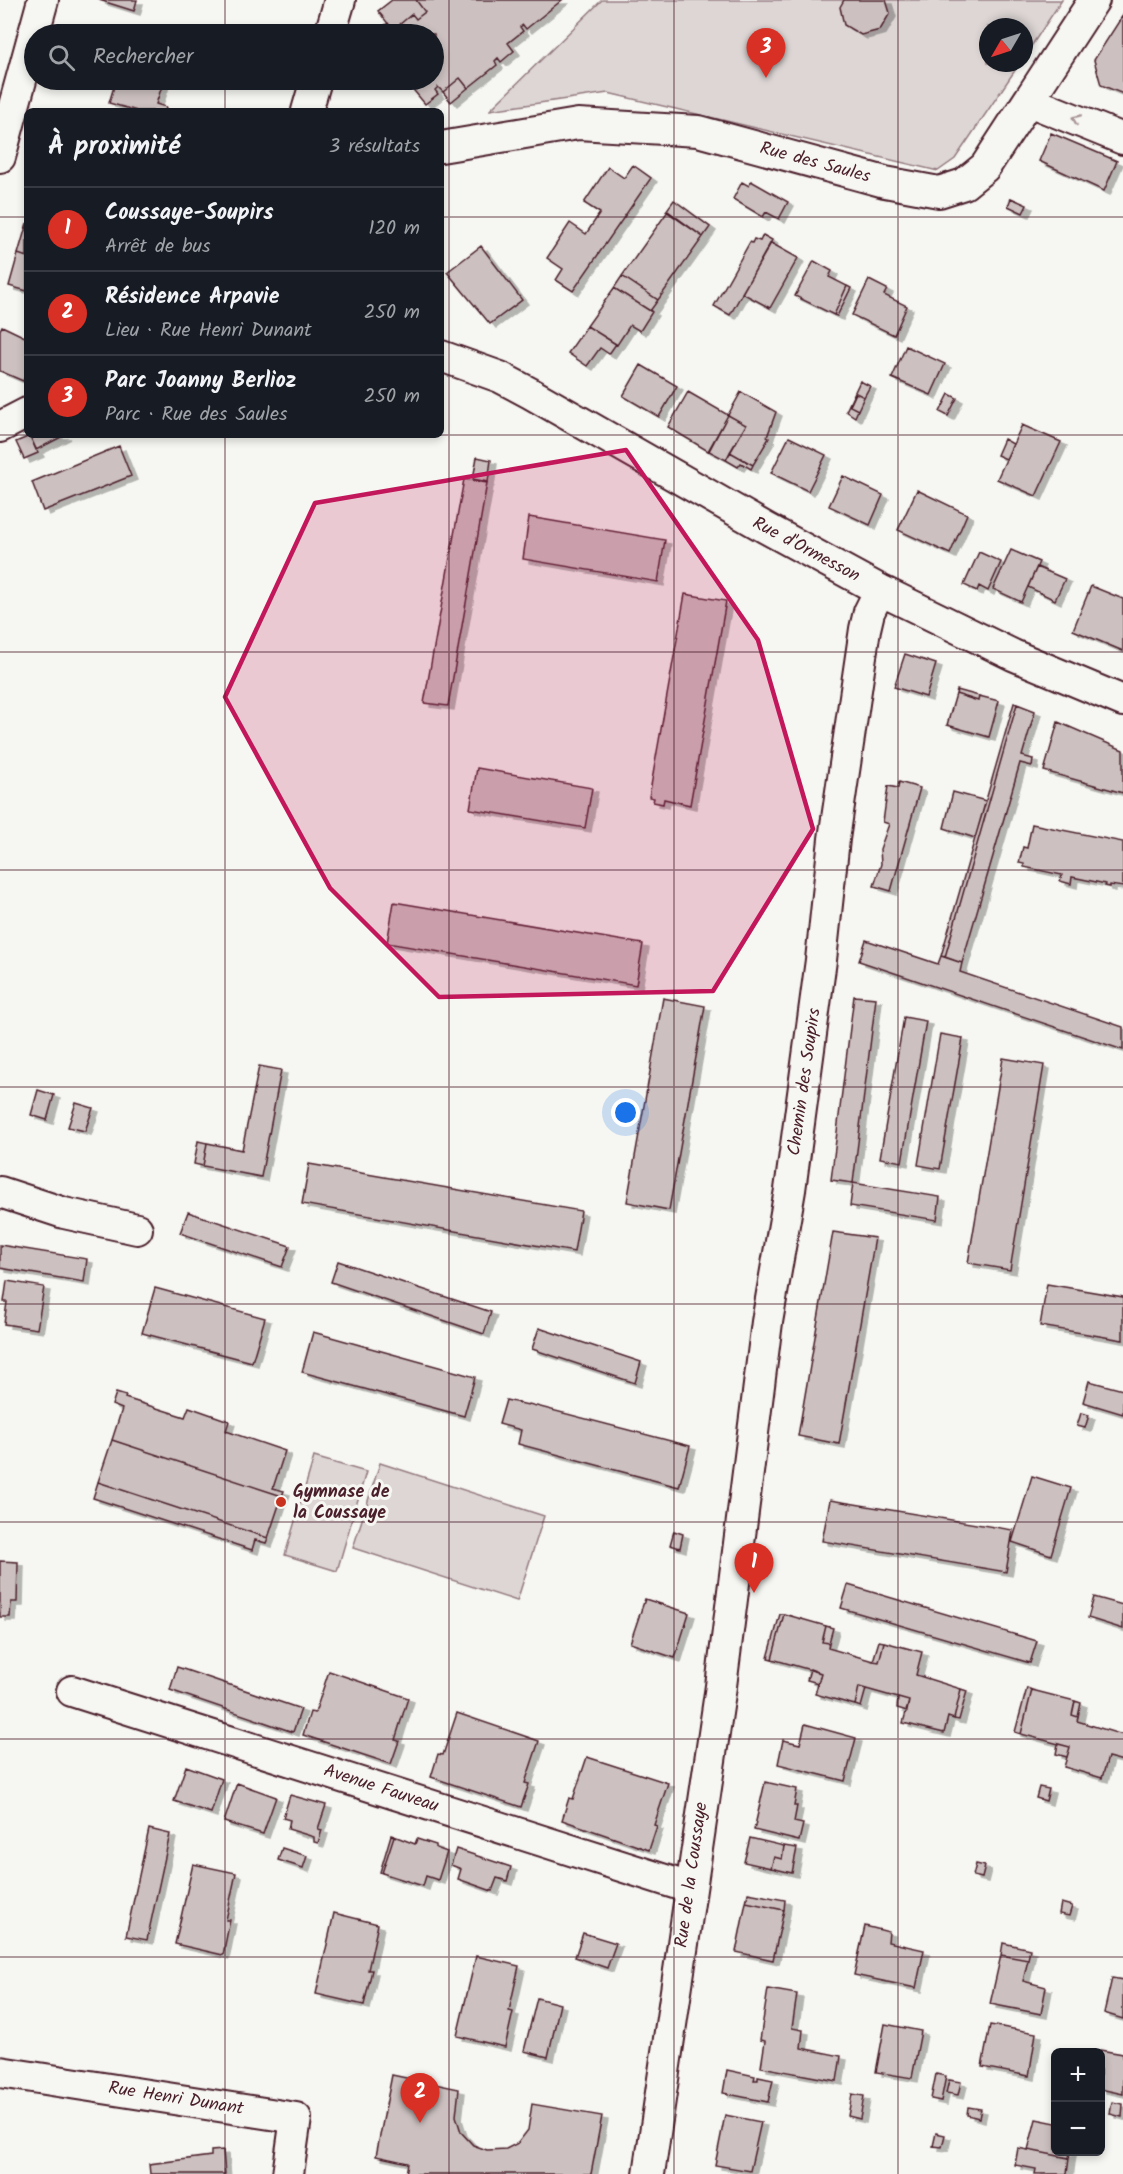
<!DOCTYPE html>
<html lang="fr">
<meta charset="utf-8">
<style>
body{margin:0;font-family:Kalam,sans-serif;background:#20242c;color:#f1f3f6}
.controls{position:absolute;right:18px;bottom:18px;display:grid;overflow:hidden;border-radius:9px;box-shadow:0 3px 9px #0003}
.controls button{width:54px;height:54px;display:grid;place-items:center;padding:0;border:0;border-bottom:2px solid #363941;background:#171b24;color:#f1f3f6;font:30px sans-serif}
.compass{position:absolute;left:979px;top:18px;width:54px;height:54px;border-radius:50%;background:#171b24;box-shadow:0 3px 9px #0003;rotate:231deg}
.you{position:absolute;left:626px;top:1113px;width:21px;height:21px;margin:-15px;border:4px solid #fff;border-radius:50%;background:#1a73e8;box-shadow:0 0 0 9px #1a73e833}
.badge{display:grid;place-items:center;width:39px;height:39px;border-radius:50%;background:#d93025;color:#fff;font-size:20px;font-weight:700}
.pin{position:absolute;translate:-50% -50px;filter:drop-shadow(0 2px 3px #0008)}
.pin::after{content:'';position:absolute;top:32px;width:21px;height:18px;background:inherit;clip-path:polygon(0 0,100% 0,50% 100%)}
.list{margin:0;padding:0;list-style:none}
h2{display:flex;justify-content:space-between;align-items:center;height:78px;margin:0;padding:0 24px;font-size:26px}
h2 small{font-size:20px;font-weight:400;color:#9ea1a6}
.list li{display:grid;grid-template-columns:39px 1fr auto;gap:18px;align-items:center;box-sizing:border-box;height:84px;padding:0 24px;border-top:2px solid #363941}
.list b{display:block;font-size:22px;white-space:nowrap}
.list p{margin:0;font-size:20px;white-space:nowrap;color:#9ea1a6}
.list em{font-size:20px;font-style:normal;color:#9ea1a6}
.icon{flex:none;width:33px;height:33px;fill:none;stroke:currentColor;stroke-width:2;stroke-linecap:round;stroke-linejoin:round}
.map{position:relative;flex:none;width:1123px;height:2174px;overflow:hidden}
.search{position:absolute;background:#171b24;box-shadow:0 3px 9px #0003;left:24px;top:24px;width:420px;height:66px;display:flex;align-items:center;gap:15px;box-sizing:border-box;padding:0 21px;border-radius:33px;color:#9ea1a6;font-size:22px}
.panel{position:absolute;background:#171b24;box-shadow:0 3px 9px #0003;left:24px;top:108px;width:420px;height:330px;border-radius:9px}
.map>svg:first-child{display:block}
</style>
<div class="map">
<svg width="1123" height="2174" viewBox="0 0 1123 2174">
<defs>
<filter id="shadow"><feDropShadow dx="6" dy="4" stdDeviation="0" flood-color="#0004"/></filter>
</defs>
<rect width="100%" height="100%" fill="#f6f6f2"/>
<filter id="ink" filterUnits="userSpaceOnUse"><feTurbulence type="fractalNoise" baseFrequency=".0167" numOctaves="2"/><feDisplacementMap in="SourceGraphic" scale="12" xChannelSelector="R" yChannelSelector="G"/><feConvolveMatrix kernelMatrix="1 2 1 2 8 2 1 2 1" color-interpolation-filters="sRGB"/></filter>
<g filter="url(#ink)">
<path fill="#ddd6d5" stroke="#947a80" stroke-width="1.5" d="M602,0H1062L1024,57V27H988V63H1020L955,159L938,171L608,93L490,110Z
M314,1457L366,1472L337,1571L285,1555Z
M380,1463L544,1516L517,1601L353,1548Z"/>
<path fill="#ccc1c0" stroke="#4a1f2b" stroke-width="1.5" filter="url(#shadow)" d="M99,0H137L134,11Z
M392,0H416L425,12L416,19L412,14L393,30L378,11Z
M416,0H562L526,29L523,25L520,27L523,31L508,43L514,51L501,62L498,58L495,61L497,65L468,88L460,78L443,92L438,87L435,90L438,94L425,104L405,80H434V34H372L388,23L393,30L412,14L416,19L425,12Z
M844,0H886L890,13L880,30L861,35L844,25L840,7Z
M1123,15V94L1101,85L1094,60Z
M460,78L468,88L451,102L443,92Z
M116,80H164L156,104L166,107L165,111H137L109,103Z
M1051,133L1117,161L1104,191L1039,161Z
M633,165L651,178L573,291L556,280L563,269L547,258L570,223L586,234L600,213L584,203L608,167L624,178Z
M751,181L788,202L779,219L766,212L763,217L733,199L742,182L749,186Z
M1011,198L1027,205L1023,213L1008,206Z
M674,200L710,227L703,237L666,211Z
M668,211L703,237L658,300L622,276Z
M27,223V257L18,254Z
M763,235L772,240L730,315L714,306L750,242L752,243L754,239L760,241Z
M771,243L798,258L770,308L742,293Z
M481,246L522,300L490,324L447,272Z
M18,254L27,257V291L9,286Z
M814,261L832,271L829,277L847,286L834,315L795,296Z
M622,276L658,300L650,311L614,288Z
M869,280L887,289L884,295L907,306L894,335L852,315Z
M847,286L851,288L837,316L834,315Z
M614,288L652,312L640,331L630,325L617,345L587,326Z
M2,326L27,338V373L23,381L0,371V330Z
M587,326L616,344L609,354L600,348L587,366L568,353Z
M906,346L945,364L931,395L892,378Z
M641,365L677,386L659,417L623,396Z
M860,381L870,386L864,397L856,393L850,406L858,410L855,417L846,411Z
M688,392L728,415L708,451L668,427Z
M741,392L776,412L767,437L769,438L753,465L730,452L746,425L728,415Z
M856,393L864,397L858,410L850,406Z
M949,394L957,398L948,416L940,412Z
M728,415L746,425L726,460L709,451Z
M1022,425L1061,442L1036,496L997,479Z
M32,435H65L36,450L30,436Z
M30,436L38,453L24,459L16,442Z
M789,437L826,455L808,491L771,473Z
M1004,439L1013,444L1006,459L997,455Z
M119,446L131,476L43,511L32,482Z
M730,452L753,465L751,469L741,463L738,467L726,460Z
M477,457L491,460L488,482L473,479Z
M843,476L883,495L870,525L829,506Z
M464,479L487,483L448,706L424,703Z
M917,490L967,514L950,554L898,530Z
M529,517L665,540L658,582L523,559Z
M1011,550L1039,562L1021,602L993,589Z
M979,552L1001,562L988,591L979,586L977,591L964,585Z
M1037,567L1065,579L1055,600L1028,587Z
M1091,586L1123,599V651L1073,630Z
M685,594L726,601L690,805L664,799L663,804L653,802L654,798L649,797Z
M905,654L936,664L926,697L894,687Z
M957,690L979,696L978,701L956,694Z
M956,694L978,701L979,696L999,701L989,737L947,725Z
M1014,703L1017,704L945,957L941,956Z
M1017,704L1035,711L1022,756L1033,759L1032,766L1020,763L962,963L945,957Z
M1058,722L1123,750V793L1044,771Z
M477,768L592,788L585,828L470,809Z
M899,782L920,788L891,891L874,886L881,864L880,849L889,824L883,822L888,786L898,788Z
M953,792L986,801L975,838L944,828Z
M1032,824L1123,842V887L1110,885V887L1105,886L1106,884L1072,877L1071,884L1060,881L1062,875L1024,867V864L1019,863L1023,847L1027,848Z
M394,902L643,944L636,985L387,943Z
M866,940L938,964L941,956L962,963L960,972L1123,1027V1050L859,961Z
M854,996L876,998L853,1183L831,1180Z
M663,998L705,1006L669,1210L627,1202Z
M904,1017L926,1021L902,1162L880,1158Z
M940,1034L963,1038L940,1169L918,1165Z
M1003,1058L1044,1065L1010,1270L968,1263Z
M259,1066L281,1070L261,1177L203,1166L207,1143L242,1150Z
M38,1090L54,1095L47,1120L31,1115Z
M76,1103L93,1108L85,1131L68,1127Z
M198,1141L207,1143L203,1166L194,1164Z
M309,1164L581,1211L574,1252L302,1204Z
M853,1183L940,1197L937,1220L850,1206Z
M188,1212L290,1246L282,1267L180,1233Z
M833,1232L875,1238L839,1444L798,1436Z
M0,1245L87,1259L84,1282L0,1268Z
M338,1261L491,1312L484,1334L331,1282Z
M7,1281L44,1287L37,1329L4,1324L7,1302H4Z
M1047,1284L1123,1297V1340L1040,1326Z
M155,1288L265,1318L252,1362L142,1333Z
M539,1328L641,1362L635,1383L532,1349Z
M313,1332L475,1377L464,1416L302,1372Z
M1089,1381L1123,1390V1414L1083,1402Z
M116,1393L126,1396L125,1398L185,1417L189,1407L229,1421L226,1431L285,1451L273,1488L284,1491L282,1496L112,1440L122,1409L112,1405Z
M506,1400L528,1405L529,1404L690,1446L679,1487L518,1444L521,1430L499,1424Z
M1081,1413L1089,1415L1085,1428L1077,1426Z
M112,1440L282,1496L268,1538L98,1482Z
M1032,1476L1071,1488L1051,1555L1012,1542Z
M98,1482L268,1538L266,1543L255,1540L252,1550L93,1498Z
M830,1500L1013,1530L1006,1572L822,1541Z
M674,1531L683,1534L680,1548L670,1545Z
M0,1561L18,1562L17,1602H11L10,1617H0Z
M848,1585L1037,1641L1030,1663L841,1608Z
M1094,1597L1123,1605V1629L1088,1618Z
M645,1599L689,1613L675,1658L630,1643Z
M780,1614H784L772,1659L768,1658Z
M784,1614L826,1626L822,1642L829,1643L828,1648L873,1661L879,1662L884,1642L922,1652L916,1675L961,1689L954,1719L948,1717L944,1733L903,1723L909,1701L859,1687L855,1705L815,1694L821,1673L772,1659Z
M826,1626L833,1628L829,1643L822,1642Z
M879,1641L884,1642L879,1662L873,1661Z
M177,1667L301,1709L293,1732L170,1690Z
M810,1669L821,1673L818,1683L807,1680Z
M329,1671L408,1698L395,1740L399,1741L391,1764L303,1735L310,1712L315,1713Z
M859,1687L866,1689L861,1707L855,1705Z
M1027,1688L1032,1690L1021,1734L1015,1732Z
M961,1689L967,1691L959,1720L954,1719Z
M1032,1690L1075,1701L1072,1715L1078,1717L1077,1721L1123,1735V1761L1108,1757L1102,1778L1064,1767L1070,1747L1021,1734Z
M898,1698L909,1701L907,1711L897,1708Z
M1075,1701L1081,1703L1078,1717L1072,1715Z
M457,1713L539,1741L525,1783L529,1784L521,1807L431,1777L438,1754L443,1755Z
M805,1724L856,1738L845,1781L778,1764L783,1740L800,1744Z
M1058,1744L1070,1747L1067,1757L1056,1754Z
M587,1757L668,1783L654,1825L657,1826L649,1850L562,1820L569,1798L573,1799Z
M186,1766L222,1779L211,1813L174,1801Z
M765,1782L797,1789L794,1806H797L794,1822L803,1824L799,1841L754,1830Z
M237,1783L276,1797L263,1834L224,1822Z
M1039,1787L1049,1789L1046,1801L1036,1798Z
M290,1795L326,1805L318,1829L322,1830L318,1843L314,1842V1837L288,1829L290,1820L283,1818Z
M149,1829L170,1834L147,1940L126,1936Z
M391,1835L394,1836L382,1873L380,1872Z
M394,1836L415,1844L417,1839L436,1845V1848L447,1852L438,1880L426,1876L423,1886L382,1873Z
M750,1838L784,1846L782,1859L774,1857L771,1868L744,1862Z
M784,1846L797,1848L792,1873L771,1868L774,1857L782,1859Z
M282,1848L307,1856L303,1868L278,1860Z
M456,1849L511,1867L507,1881L497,1878L492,1891L458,1879L461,1869L451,1865Z
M193,1864L236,1873L226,1920H230L223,1955L175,1944Z
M976,1864L985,1866L982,1878L973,1876Z
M748,1893L785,1900L784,1910L746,1902Z
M746,1902L784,1910L773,1960L736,1952Z
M1061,1903L1072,1906L1069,1916L1059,1914Z
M334,1913L378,1924L368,1970H372L364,2005L316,1994Z
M865,1926L889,1932L888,1942L924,1950L916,1988L854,1975Z
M583,1933L616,1943L607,1968L575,1957Z
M1003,1943L1030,1949L1028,1960L1001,1955Z
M1001,1955L1028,1960L1023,1981L1046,1987L1041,2014L990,2004Z
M476,1956L519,1966L509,2011L513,2012L505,2047L457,2036Z
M1112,1978L1123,1980V2019L1104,2013Z
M768,1989L797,1994L792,2028L803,2030L801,2048L841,2056L837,2081L761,2067L765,2041L760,2040Z
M537,1998L560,2004L548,2057L524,2051Z
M885,2024L921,2031L912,2078L876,2072Z
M990,2025L1036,2033L1029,2076L982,2067Z
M1100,2050L1123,2054V2094L1100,2089Z
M727,2070L755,2076L754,2080H758V2077L773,2080L768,2102L723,2093Z
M936,2074L946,2076L941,2101L931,2099Z
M392,2075L459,2089L456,2116L461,2132L473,2145L487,2150L506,2149L518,2143L528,2130L532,2104L602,2116L591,2174H406L408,2163L376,2156Z
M949,2080L961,2082L958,2095L946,2093Z
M852,2094L864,2096L860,2119L848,2116Z
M1112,2102L1123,2104L1122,2117L1110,2114Z
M968,2107L981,2109L979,2118L967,2115Z
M725,2115L761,2122L750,2171L715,2165Z
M1036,2119L1056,2123V2152H1070L1069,2158L1028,2150Z
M936,2133L945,2135L942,2147L933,2146Z
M1018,2148L1069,2158L1067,2174H1035L1036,2169L1015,2165Z
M223,2150L225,2174H150L149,2164L211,2156V2151Z"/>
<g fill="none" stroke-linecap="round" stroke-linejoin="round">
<g stroke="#4a1f2b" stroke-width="34">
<path id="street" d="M330,34L340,0
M1029,101L1123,139
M307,111L316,80
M441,147L578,124L698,131L885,182L939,192L964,184L985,167L1094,0
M0,157L43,0
M441,356L500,377L530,393L766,528L880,590L1013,655L1123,701
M0,427L27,413
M0,1192L64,1213L137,1229
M72,1691L690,1888
M0,2072L296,2118L288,2174
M649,2174L721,1686L767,1322L790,1190L821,960L834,839L865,629L869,612L880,590"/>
</g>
<use href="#street" stroke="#f6f6f2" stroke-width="30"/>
</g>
<defs><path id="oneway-chevron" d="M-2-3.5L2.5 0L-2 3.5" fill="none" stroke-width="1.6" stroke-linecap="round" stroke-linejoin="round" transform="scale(1.5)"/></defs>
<use stroke="#a99598" href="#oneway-chevron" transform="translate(1076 119) rotate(-157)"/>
</g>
<path fill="#c2185b" fill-opacity="0.2" stroke="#c2185b" stroke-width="4.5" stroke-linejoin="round" d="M626,450L758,640L813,829L713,991L439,997L330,888L225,697L315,503Z"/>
<path fill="none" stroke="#4a1f2b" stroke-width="1.5" stroke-opacity="0.55" d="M225,0V34M449,0V2174M674,0V2174M898,0V2174M225,80V111M0,217H27M441,217H1123M0,435H27M225,435V2174M441,435H1123M0,652H1123M0,870H1123M0,1087H1123M0,1304H1123M0,1522H1123M0,1739H1123M0,1957H1123"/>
<circle fill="#c8321e" stroke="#f6f6f2" stroke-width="2" cx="281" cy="1502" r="6"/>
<g text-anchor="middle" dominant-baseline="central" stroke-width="6" stroke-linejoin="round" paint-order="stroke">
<g font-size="18" fill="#4a1f2b" stroke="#f6f6f2">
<text transform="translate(815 163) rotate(15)">Rue des Saules</text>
<text transform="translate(806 550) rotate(28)">Rue d'Ormesson</text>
<text transform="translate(805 1082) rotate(-82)">Chemin des Soupirs</text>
<text transform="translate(381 1789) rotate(18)">Avenue Fauveau</text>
<text transform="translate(692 1875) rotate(-82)">Rue de la Coussaye</text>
<text transform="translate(176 2099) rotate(9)">Rue Henri Dunant</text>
</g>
<g font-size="18" font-weight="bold" fill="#4a1f2b" stroke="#f6f6f2" text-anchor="start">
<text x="293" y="1492">Gymnase de<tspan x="293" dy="21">la Coussaye</tspan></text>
</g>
</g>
</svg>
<div class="controls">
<button>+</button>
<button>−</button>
</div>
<svg class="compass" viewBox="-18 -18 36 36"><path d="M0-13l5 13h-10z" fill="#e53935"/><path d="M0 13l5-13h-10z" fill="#9ea1a6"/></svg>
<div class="you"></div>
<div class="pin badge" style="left:754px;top:1593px">1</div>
<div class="pin badge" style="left:420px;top:2123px">2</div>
<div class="pin badge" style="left:766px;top:78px">3</div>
<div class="search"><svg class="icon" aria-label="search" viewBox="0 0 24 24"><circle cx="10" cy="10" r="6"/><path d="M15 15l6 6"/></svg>Rechercher</div>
<section class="panel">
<h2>À proximité<small>3 résultats</small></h2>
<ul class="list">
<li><span class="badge">1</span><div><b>Coussaye-Soupirs</b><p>Arrêt de bus</p></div><em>120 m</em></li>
<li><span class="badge">2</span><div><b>Résidence Arpavie</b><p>Lieu · Rue Henri Dunant</p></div><em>250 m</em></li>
<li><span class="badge">3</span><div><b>Parc Joanny Berlioz</b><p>Parc · Rue des Saules</p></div><em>250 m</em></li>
</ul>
</section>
</div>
